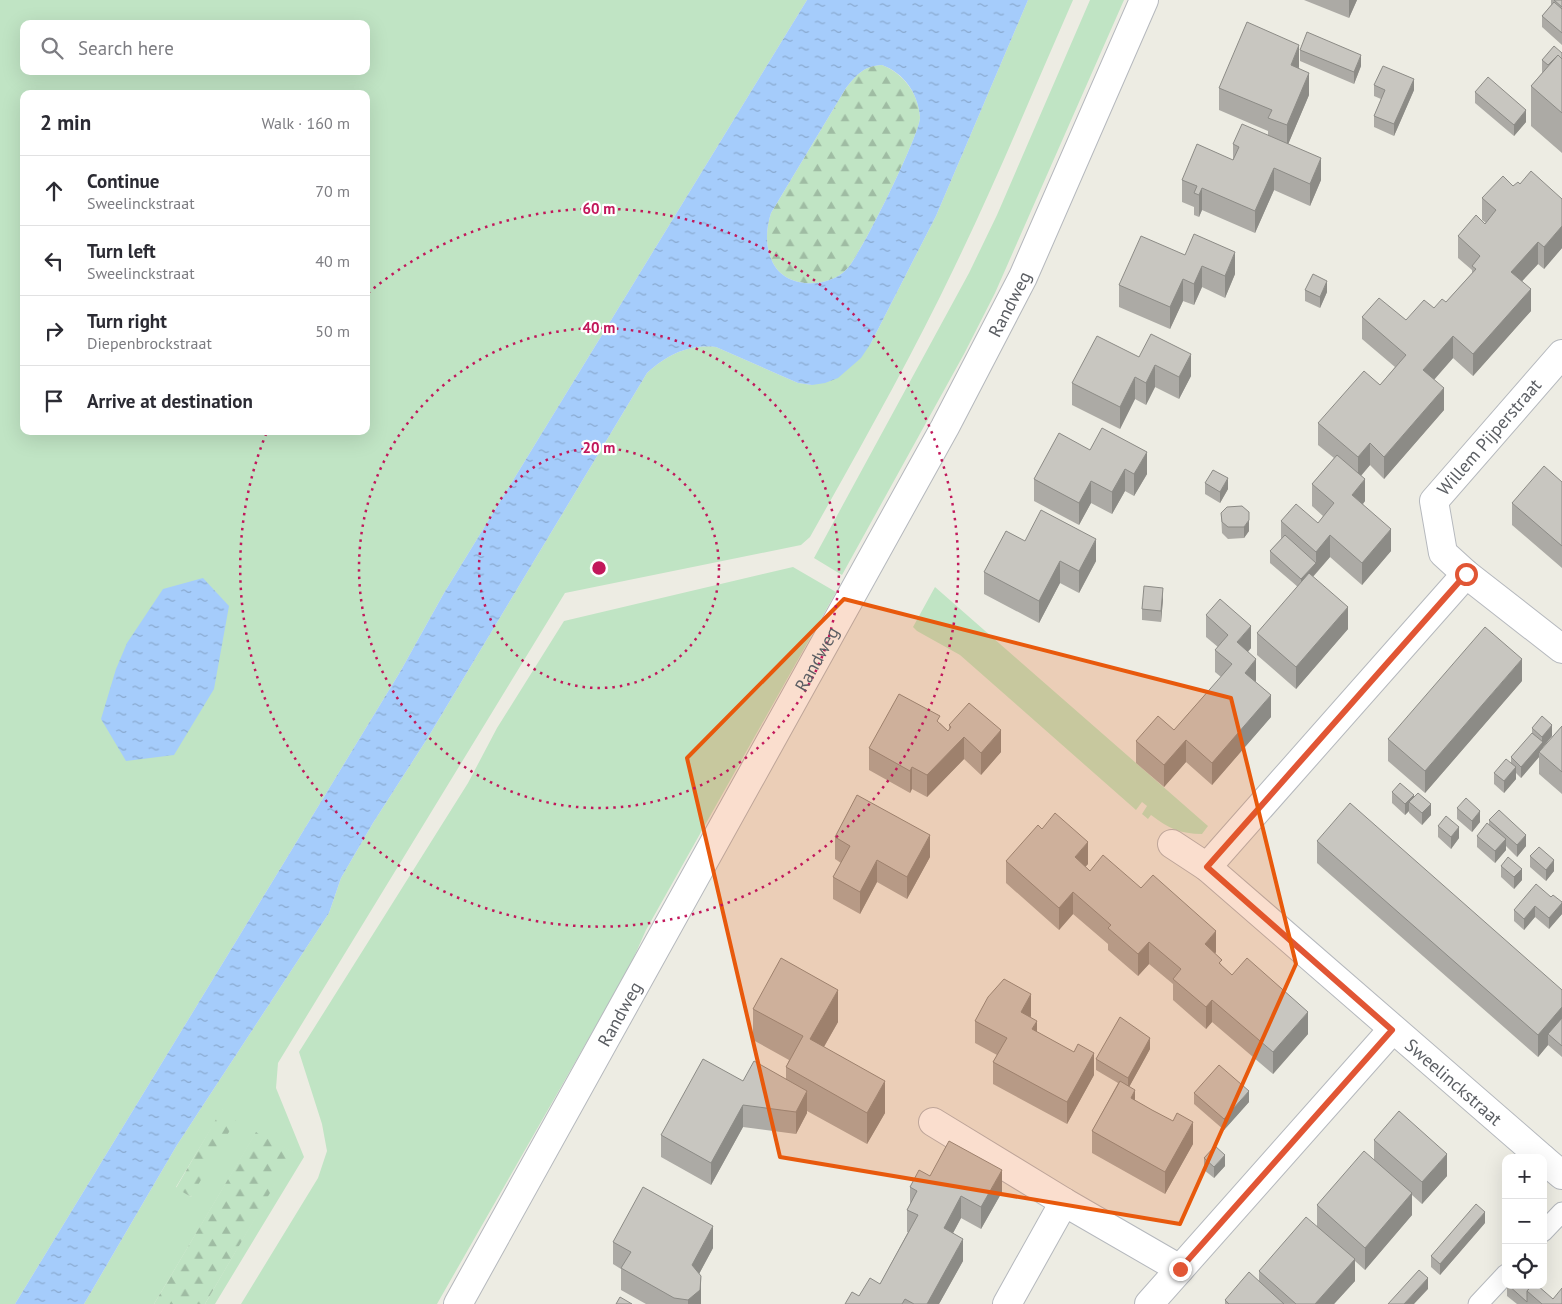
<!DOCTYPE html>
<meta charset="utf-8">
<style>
body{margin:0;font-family:"PT Sans",sans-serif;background:#f2f2f3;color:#2b2b33}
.controls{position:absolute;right:15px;bottom:15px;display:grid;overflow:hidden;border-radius:10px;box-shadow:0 5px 20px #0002}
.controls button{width:45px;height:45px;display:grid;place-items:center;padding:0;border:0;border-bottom:1px solid #e1e1e2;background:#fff;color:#2b2b33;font:25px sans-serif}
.stop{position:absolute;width:15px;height:15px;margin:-11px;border:4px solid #e15635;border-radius:50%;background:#fff}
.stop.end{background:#e15635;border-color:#fff;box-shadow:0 1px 5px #0008}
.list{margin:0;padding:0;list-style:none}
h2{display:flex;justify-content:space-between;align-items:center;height:65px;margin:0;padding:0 20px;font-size:21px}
h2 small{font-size:16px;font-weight:400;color:#7c7c81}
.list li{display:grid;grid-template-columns:32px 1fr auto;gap:15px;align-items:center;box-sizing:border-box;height:70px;padding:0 20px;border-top:1px solid #e1e1e2}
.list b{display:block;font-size:19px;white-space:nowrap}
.list p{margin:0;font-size:16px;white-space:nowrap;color:#7c7c81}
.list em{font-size:16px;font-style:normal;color:#7c7c81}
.icon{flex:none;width:28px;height:28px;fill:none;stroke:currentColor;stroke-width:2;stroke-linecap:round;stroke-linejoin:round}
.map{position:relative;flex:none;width:1562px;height:1304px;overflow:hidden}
.search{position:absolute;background:#fff;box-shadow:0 5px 20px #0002;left:20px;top:20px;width:350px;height:55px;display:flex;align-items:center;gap:12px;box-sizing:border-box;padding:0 18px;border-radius:10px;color:#7c7c81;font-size:19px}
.panel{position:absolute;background:#fff;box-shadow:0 5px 20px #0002;left:20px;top:90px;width:350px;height:345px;border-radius:10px}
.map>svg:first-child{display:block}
</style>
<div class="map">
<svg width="1562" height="1304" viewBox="0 0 1562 1304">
<defs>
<pattern id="forest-firs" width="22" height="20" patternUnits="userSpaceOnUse" patternTransform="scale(1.25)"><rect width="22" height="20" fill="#c0e4c4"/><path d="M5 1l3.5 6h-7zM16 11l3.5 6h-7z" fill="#9fbca3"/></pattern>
<pattern id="water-ripples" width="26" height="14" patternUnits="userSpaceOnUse" patternTransform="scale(1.25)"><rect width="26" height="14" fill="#a5ccfb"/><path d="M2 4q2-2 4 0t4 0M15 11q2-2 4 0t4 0" fill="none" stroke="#89a9cf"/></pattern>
</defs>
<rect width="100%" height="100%" fill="#edece3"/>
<path fill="#c0e4c4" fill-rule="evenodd" d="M0,0H807L444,593L400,672L15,1304H0ZM24,24H366V71H24ZM24,94H366V431H24Z
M1028,0H1073C1034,89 997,179 955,266C911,358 860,448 810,537L801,545L565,593L278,1063L276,1088L304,1157L215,1304H205L293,1152L256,1133L154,1304H84L177,1145L329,913L341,878L373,823L427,739L647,373C667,355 688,344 716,347L798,383L812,385L871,343L936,216ZM223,1109L191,1197L176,1187Z
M1090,0H1124L995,293L964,354L842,575L814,558L969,273L997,215Z
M793,567L836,592L646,930L630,966L437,1304H241L318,1178L327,1151L322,1124L299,1052L468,783L497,728L564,621Z
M935,587L1208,826L1202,834C1180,834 1168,828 1151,815L1148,819L1142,814L1147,806L1142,802L1136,810L960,655L917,631L913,627Z"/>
<path fill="url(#forest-firs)" d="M882,65C904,74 918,93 920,117C921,132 860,257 846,270C827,289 784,289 772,261C765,245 766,229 771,213L846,88C857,74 864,66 882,65Z
M222,1109L236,1120L191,1197L176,1188Z
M256,1132L294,1152L205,1304H154Z"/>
<path fill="url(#water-ripples)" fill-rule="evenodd" d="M807,0H1028L936,216L871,343L861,358L838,378L825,383L812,385L798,383L716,347C688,344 667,355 647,373L427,739L373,823L341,878L329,913L177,1145L84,1304H15L400,672L444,593ZM882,65C904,73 918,93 920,117C921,132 860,257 846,270C827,289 784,289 772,261C765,245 766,229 771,213L846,88C857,74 864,66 882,65Z
M203,578L229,606L214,689L174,755L126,761L101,719L116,669L127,643L163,589Z"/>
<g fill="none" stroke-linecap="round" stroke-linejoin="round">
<g stroke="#b5b8bd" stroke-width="21">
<path id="service" d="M1543,1232L1562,1212
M1478,1304L1506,1274"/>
</g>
<g stroke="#b5b8bd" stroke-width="30">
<g id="minor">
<path d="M1562,354L1434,501L1443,553L1466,574L1562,649"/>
<path id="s1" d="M1172,844L1207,867L1542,1158"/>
<path d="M1207,867L1466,574"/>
<path d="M933,1122L1064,1202"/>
<path d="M1543,1159L1562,1175"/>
<path d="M1007,1304L1064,1202L1180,1269"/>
<path d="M1149,1304L1392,1030"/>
</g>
</g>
<g stroke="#b5b8bd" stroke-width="30">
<g id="tertiary">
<path id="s2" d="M458,1304L945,427L1023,277L1144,0"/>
</g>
</g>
<use href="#service" stroke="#fff" stroke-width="19"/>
<use href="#minor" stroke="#fff" stroke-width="28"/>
<use href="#tertiary" stroke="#fff" stroke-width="28"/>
</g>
<path fill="#acaaa5" d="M1304,0H1357L1349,18Z
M1551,0H1562V45L1542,27V16L1551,5Z
M1300,50L1361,66L1354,84L1300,61Z
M1562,53V153L1531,126V86L1542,73V60Z
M1299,67V68L1309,95L1288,144L1321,180L1310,206L1274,190L1255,233L1202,210L1199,217L1194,215V207L1182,202V180L1233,160V144L1268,136V131L1219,110V88Z
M1374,85L1414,90L1394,136L1374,127V116L1381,99L1374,96Z
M1475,92L1526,122L1514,136L1475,103Z
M1520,184L1562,199V248L1544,269L1538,264L1522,281L1531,311L1473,376L1453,358L1434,380L1444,410L1384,479L1370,465L1361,476L1365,501L1363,504L1391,551L1362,585L1330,557L1313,577L1348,629L1296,689L1257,655V633L1298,587L1270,563V551L1281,539V521L1318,523L1323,516L1312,506V484L1334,458L1318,445V423L1380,385L1395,367L1362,339V317L1406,320L1434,308L1446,302L1472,273V270L1458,258V236L1486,223L1482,220V198Z
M1185,255L1235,274L1225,298L1202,287L1194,305L1183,301L1170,329L1119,307V285Z
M1305,290L1327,292L1320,308L1305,301Z
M1139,357L1191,376L1179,399L1155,387L1146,405L1135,399L1120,429L1072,405V383Z
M1090,450L1147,474L1134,496L1125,491L1112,514L1091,503L1079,525L1034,501V479Z
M1562,482V568L1512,525V503Z
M1205,483L1228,489L1220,503L1205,494Z
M1227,507L1249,531L1244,538L1228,539L1222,533L1221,513Z
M1025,541L1096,561L1079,593L1060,583L1039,623L984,594V572Z
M1163,599L1161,622L1142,620V609Z
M1206,615L1251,648L1248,652L1256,681V682L1271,717L1212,785L1186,762L1164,787L1136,763V741L1174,730L1221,677L1215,672V650L1218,647L1206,637Z
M1522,681L1425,793L1388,761V739Z
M940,723L948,731L949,730V725L1001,752L981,775L964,759L927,797L912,789L910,793L869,770V748Z
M1562,726V794L1539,774V757L1521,778L1516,773V779L1504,793L1494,784V773L1511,763V757L1532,734V728L1552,736L1543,747V748Z
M1392,792L1414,797L1431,815L1422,825L1409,813V811L1405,815L1392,803Z
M1457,808L1480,822L1472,832L1457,819Z
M1489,820L1526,846L1517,857L1506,846V850L1495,863L1477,847V836L1489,824Z
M1438,826L1459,838L1451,849L1438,837Z
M835,837L930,857L907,899L877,882L860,914L833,899V877L841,863L835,859Z
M1317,841L1562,990V1057L1548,1045L1538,1057L1317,863Z
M1530,856L1554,871L1546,881L1530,867Z
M1006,861L1088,864L1085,866L1090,871L1216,952L1215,954L1222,966L1232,975L1308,1034L1273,1074L1212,1022L1206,1029L1173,1000V984L1149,964L1138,976L1108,950V944L1073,914L1059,930L1006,883Z
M1501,866L1522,880L1514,889L1501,877Z
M1551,897L1562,902V914L1549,929L1535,917L1524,930L1514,921V910Z
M753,1009L838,1022L824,1047L885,1113L867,1144L807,1111V1113L796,1134L743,1127L711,1185L661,1157V1135L786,1079V1067L789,1060L753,1040Z
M1031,1016L1030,1018L1037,1032L1094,1075L1067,1124L993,1084V1062L997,1055L975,1043V1021Z
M1150,1049L1129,1087L1135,1100L1193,1144L1165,1194L1092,1153V1131L1118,1083L1096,1070V1059Z
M1194,1093L1249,1102L1224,1130L1194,1104Z
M1374,1140L1447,1176L1422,1204L1412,1195V1215L1365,1270L1355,1261V1281L1334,1304H1225V1300L1259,1281V1271L1317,1226V1205L1374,1160Z
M1204,1158L1225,1166L1214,1178L1204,1170Z
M930,1176L1002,1192L981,1229L961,1218L953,1233L963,1261L939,1304H845L880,1284L908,1232H907V1210L910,1204V1187Z
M1485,1223L1440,1275L1431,1267V1256Z
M613,1242L713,1248L699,1274L701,1298V1304H646L621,1290V1269L613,1264Z
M1507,1285H1525L1529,1289L1553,1299L1562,1304H1517L1507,1296Z"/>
<path fill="#8c8b86" d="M1349,0H1357L1349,18Z
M1299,45V67L1291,87V65Z
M1361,55V66L1354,84V72Z
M1309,73V95L1287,147V125Z
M1414,79V90L1394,136V124Z
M1526,110V122L1514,136V125Z
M1321,158V180L1310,206V184Z
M1274,168V190L1255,233V211Z
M1202,188V210L1199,217V195Z
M1562,226V248L1544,269V247Z
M1538,242V264L1511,293V272Z
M1235,252V274L1225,298V276Z
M1202,266V287L1194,305V284Z
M1183,279V301L1170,329V307Z
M1327,281V292L1320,308V297Z
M1531,289V311L1473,376V354Z
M1453,336V358L1423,392V370Z
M1191,354V376L1179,399V377Z
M1155,365V387L1146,405V383Z
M1135,377V399L1120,429V407Z
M1444,388V410L1384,479V457Z
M1370,443V465L1358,479V457Z
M1147,452V474L1134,496V474Z
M1125,469V491L1112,514V492Z
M1228,478V489L1220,503V492Z
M1365,479V501L1352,517V495Z
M1091,481V503L1079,525V503Z
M1249,520V531L1244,538V527Z
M1391,529V551L1362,585V563Z
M1330,535V557L1301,590V579L1316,563V552Z
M1096,539V561L1079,593V571Z
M1060,561V583L1039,623V601Z
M1163,588V599L1161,622V611Z
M1348,607V629L1296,689V667Z
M1251,626V648L1237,664V642Z
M1256,659V681L1245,695V673Z
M1522,659V681L1425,793V771Z
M1271,695V717L1212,785V763Z
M1552,725V736L1543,747V753L1539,752V757L1521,778V767L1542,743V737Z
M1001,730V752L981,775V753Z
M964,737V759L927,797V775Z
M1186,740V762L1164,787V765Z
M912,767V789L910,793V771Z
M1516,767V779L1504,793V781Z
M1414,795V806L1409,802V811L1405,815V804Z
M1431,804V815L1422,825V813Z
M1480,811V822L1472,832V821Z
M1459,827V838L1451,849V837Z
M930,835V857L907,899V877Z
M1526,835V846L1517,857V845Z
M1506,839V850L1495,863V851Z
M1088,842V864L1075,879V857Z
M877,860V882L860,914V892Z
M1554,860V871L1546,881V870Z
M1522,869V880L1514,889V877Z
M1073,892V914L1059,930V908Z
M1562,903V914L1549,929V918Z
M1535,906V917L1524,930V919Z
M1216,931V952L1205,966V944Z
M1149,942V964L1138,976V954Z
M838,990V1022L810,1071V1039Z
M1031,994V1016L1021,1034V1012Z
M1212,1000V1022L1206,1029V1007Z
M1562,1007V1029L1548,1034V1045L1538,1057V1035Z
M1308,1012V1034L1273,1074V1052Z
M1037,1021V1043L1032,1029Z
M1150,1038V1049L1128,1089V1078Z
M1094,1053V1075L1067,1124V1102Z
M885,1081V1113L867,1144V1113Z
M1135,1090V1112L1131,1098Z
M807,1091V1113L796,1134V1112Z
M1249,1091V1102L1224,1130V1119Z
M743,1105V1127L711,1185V1163Z
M1193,1122V1144L1165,1194V1172Z
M1447,1154V1176L1422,1204V1182Z
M1225,1155V1166L1214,1178V1167Z
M1002,1170V1192L981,1229V1207Z
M1412,1193V1215L1365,1270V1248Z
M961,1196V1218L944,1250V1228Z
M1485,1212V1223L1440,1275V1264Z
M713,1226V1248L692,1287V1265Z
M963,1239V1261L939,1304H927Z
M1355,1259V1281L1334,1304H1315Z
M701,1276V1304H688V1300Z
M1428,1278V1289L1414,1304H1404Z"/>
<path fill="#c8c6c0" stroke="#8c8b86" d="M1554,0H1562V7Z
M1554,2L1562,9V33L1542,16Z
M1247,22L1299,45L1291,65L1309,73L1287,125L1268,118L1272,110L1219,88Z
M1307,32L1361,55L1354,72L1300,50Z
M1554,46L1562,53V59L1558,55L1548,65L1542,60Z
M1558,55L1562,59V113L1531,86Z
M1383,66L1414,79L1394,124L1374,116L1385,90L1374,85Z
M1488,77L1526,110L1514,125L1475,92Z
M1242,124L1321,158L1310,184L1274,168L1255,211L1202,188L1199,195L1194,193L1197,186L1182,180L1197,144L1233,160L1239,147L1233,144Z
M1531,171L1562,199V226L1544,247L1538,242L1511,272L1531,289L1473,354L1453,336L1423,370L1444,388L1384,457L1370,443L1358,457L1318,423L1364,371L1380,385L1406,355L1362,317L1379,298L1406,320L1424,300L1434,308L1442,299L1446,302L1476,269L1472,266L1480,256L1458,236L1476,215L1485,224L1496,210L1482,198L1503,176L1513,186L1518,182L1520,184Z
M1194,234L1235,252L1225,276L1202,266L1194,284L1183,279L1170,307L1119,285L1141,236L1185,255Z
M1313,274L1327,281L1320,297L1305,290Z
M1151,334L1191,354L1179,377L1155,365L1146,383L1135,377L1120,407L1072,383L1097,336L1139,357Z
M1102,428L1147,452L1134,474L1125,469L1112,492L1091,481L1079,503L1034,479L1059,433L1090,450Z
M1337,455L1365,479L1352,495L1391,529L1362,563L1330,535L1316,552L1281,521L1296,504L1318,523L1334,503L1312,484Z
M1544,466L1562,482V546L1512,503Z
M1213,470L1228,478L1220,492L1205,483Z
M1242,506L1249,512V520L1244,527H1228L1222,522L1221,513L1227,507Z
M1041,510L1096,539L1079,571L1060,561L1039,601L984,572L1006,531L1025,541Z
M1285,535L1316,563L1301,579L1270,551Z
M1309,573L1348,607L1296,667L1257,633Z
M1144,586L1163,588L1161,611L1142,609Z
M1220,599L1251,626L1237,642L1256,659L1245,673L1271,695L1212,763L1186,740L1164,765L1136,741L1158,716L1174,730L1232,664L1215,650L1228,635L1206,615Z
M1485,627L1522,659L1425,771L1388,739Z
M899,694L940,716L937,721L948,731L951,727L949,725L969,703L1001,730L981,753L964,737L927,775L912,767L910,771L869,748Z
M1542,716L1552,725L1542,737L1532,728Z
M1562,726V772L1539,752Z
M1532,733L1543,742L1521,767L1511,757Z
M1506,759L1516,767L1504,781L1494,773Z
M1400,783L1414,795L1405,804L1392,792Z
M1418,793L1431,804L1422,813L1409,802Z
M857,795L930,835L907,877L877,860L860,892L833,877L850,846L835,837Z
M1466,798L1480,811L1472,821L1457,808Z
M1350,803L1562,990V1007L1538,1035L1317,841Z
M1499,810L1526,835L1517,845L1489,820Z
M1055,813L1088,842L1075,857L1090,871L1103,855L1141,888L1153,875L1216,931L1205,944L1222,960L1219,963L1232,975L1247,958L1308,1012L1273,1052L1212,1000L1206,1007L1173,979L1181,969L1149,942L1138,954L1108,928L1111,925L1073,892L1059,908L1006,861L1038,825L1042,829Z
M1446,816L1459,827L1451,837L1438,826Z
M1487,823L1506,839L1495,851L1477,836Z
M1539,847L1554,860L1546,870L1530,856Z
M1508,857L1522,869L1514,877L1501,866Z
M1536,884L1551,897L1553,895L1562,902V903L1549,918L1535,906L1524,919L1514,910Z
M781,958L838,990L810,1039L885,1081L867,1113L786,1067L803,1036L753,1009Z
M1004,979L1031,994L1021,1012L1037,1021L1032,1029L1074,1052L1078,1044L1094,1053L1067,1102L993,1062L1007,1038L975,1021L988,997Z
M1120,1017L1150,1038L1128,1078L1096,1059Z
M1562,1018V1046L1548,1034Z
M703,1059L743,1081L754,1061L807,1091L796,1112L743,1105L711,1163L661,1135Z
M1219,1065L1249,1091L1224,1119L1194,1093Z
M1120,1081L1135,1090L1131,1098L1152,1110L1173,1121L1177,1113L1193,1122L1165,1172L1092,1131Z
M1399,1111L1447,1154L1422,1182L1374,1140Z
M949,1141L1002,1170L981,1207L961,1196L944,1228L963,1239L927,1304H914L905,1299L902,1304H845L852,1292L859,1296L870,1278L880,1284L918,1215L907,1210L917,1191L910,1187L919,1170L930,1176Z
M1215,1146L1225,1155L1214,1167L1204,1158Z
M1364,1151L1412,1193L1365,1248L1317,1205Z
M643,1187L713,1226L692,1265L701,1276L700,1290L688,1300L674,1298L621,1268L631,1252L613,1242Z
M1476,1204L1485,1212L1440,1264L1431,1256Z
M1306,1217L1355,1259L1315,1304H1296L1259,1271Z
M1419,1270L1428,1278L1404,1304H1388Z
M1249,1272L1284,1304H1229L1225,1300Z
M1508,1285H1525L1529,1289L1527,1291V1302Z
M1532,1285H1537L1553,1299L1562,1288V1304H1542L1527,1291Z
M620,1297L632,1304H616Z"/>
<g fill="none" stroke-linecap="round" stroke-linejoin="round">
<path stroke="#e15635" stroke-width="6" d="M1180,1269L1392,1030L1207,867L1466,574"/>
</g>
<path fill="#e8590c" fill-opacity="0.2" stroke="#e8590c" stroke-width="4" stroke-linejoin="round" d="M844,599L1231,698L1296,964L1180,1224L780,1157L687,758Z"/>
<g fill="none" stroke="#c2185b" stroke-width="2.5" stroke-dasharray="2.5 5">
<circle cx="599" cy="568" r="120"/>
<circle cx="599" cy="568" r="240"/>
<path d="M368 293A359 359 0 1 1 266 434"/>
</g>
<g text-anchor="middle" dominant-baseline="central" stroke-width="4.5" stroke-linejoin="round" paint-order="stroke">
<g font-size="18" fill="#5b5e63" stroke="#fff">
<text stroke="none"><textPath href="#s2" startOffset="1142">Randweg</textPath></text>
<text transform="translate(1489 437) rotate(-49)">Willem Pijperstraat</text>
<text stroke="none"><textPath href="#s2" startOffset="738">Randweg</textPath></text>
<text stroke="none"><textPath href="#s2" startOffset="332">Randweg</textPath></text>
<text stroke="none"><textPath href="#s1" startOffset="369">Sweelinckstraat</textPath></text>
</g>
</g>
<circle cx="599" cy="568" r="8" fill="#c2185b" stroke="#fff" stroke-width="2.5"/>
<g font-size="15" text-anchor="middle" font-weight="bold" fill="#c2185b" stroke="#fff" stroke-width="4.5" stroke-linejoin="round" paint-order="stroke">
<text x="599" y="214">60 m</text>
<text x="599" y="333">40 m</text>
<text x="599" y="453">20 m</text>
</g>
</svg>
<div class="controls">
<button>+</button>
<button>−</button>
<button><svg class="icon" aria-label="locate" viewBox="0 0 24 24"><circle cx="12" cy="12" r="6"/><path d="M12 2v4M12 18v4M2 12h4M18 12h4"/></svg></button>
</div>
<div class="stop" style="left:1466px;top:574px"></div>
<div class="stop end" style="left:1180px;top:1269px"></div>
<div class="search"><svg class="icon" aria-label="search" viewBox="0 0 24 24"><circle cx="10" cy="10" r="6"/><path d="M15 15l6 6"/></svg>Search here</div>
<section class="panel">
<h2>2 min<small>Walk · 160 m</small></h2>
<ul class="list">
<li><svg class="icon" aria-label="ahead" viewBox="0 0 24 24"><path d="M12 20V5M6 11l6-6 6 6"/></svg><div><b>Continue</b><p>Sweelinckstraat</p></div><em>70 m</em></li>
<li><svg class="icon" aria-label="left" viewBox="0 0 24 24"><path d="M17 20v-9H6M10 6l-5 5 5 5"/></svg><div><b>Turn left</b><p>Sweelinckstraat</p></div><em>40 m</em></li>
<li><svg class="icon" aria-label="right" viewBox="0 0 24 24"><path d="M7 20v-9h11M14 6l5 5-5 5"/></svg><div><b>Turn right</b><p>Diepenbrockstraat</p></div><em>50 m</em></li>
<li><svg class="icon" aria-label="arrive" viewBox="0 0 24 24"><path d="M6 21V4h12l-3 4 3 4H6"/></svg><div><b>Arrive at destination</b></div></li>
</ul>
</section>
</div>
